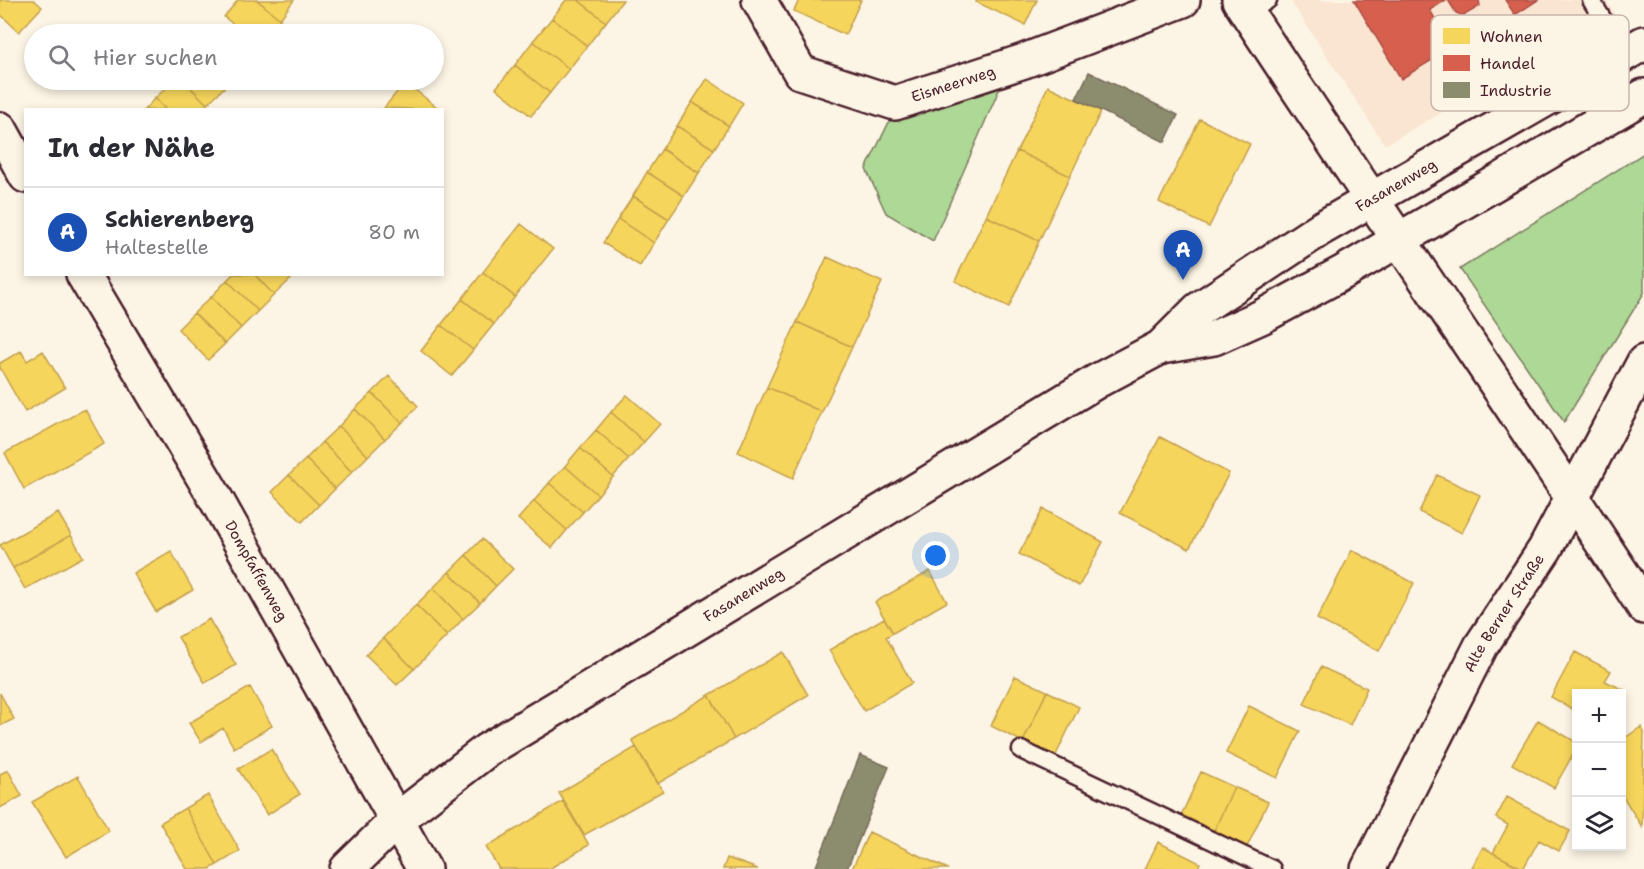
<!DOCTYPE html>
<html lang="de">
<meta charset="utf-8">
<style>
body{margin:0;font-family:"Shantell Sans",sans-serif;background:#f7f7f7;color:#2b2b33}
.controls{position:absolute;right:18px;bottom:18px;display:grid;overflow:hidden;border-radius:0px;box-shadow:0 3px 9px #0003}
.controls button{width:54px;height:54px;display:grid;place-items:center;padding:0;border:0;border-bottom:2px solid #e1e1e2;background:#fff;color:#2b2b33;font:30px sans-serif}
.you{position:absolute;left:936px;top:556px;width:21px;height:21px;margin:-15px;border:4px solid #fff;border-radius:50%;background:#1a73e8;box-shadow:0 0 0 9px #1a73e833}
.badge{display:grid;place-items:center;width:39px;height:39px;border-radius:50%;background:#0b8043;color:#fff;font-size:20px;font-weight:700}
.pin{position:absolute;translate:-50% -50px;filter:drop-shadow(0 2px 3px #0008)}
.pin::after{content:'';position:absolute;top:32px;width:21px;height:18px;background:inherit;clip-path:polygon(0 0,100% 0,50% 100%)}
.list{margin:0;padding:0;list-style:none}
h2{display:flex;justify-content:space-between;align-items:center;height:78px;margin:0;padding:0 24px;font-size:26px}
h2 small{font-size:20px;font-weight:400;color:#7c7c81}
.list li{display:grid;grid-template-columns:39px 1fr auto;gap:18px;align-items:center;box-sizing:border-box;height:90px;padding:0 24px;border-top:2px solid #e1e1e2}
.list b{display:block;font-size:22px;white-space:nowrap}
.list p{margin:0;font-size:20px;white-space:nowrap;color:#7c7c81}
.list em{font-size:20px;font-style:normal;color:#7c7c81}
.icon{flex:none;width:33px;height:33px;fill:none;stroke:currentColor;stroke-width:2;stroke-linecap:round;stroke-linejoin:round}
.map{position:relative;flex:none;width:1644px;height:869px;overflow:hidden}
.search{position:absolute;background:#fff;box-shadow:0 3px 9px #0003;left:24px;top:24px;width:420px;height:66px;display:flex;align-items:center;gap:15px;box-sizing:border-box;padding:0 21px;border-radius:33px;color:#7c7c81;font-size:22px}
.panel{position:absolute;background:#fff;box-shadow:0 3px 9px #0003;left:24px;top:108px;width:420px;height:168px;border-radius:0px}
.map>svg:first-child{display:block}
</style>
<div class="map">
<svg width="1644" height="869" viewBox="0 0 1644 869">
<rect width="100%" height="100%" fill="#fcf5e5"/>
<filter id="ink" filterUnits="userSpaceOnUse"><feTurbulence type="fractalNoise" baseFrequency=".0167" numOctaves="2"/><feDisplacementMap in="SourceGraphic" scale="12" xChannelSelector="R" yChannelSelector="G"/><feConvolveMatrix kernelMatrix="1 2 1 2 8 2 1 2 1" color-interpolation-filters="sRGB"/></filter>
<g filter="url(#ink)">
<path fill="#f9e5d1" d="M1290,0H1606L1614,13L1385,145Z"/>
<path fill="#add896" stroke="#7c7c60" stroke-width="1.5" d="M1002,83L933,241L886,213L866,169L893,114Z
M1644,153V293L1564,422L1460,269Z"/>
<path fill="#f6d55c" stroke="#c29e4d" stroke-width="1.5" d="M0,0H34L42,7L19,32L0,14Z
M238,0H257L280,19L267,34H246L224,17Z
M257,0H294L280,19Z
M566,0H578L606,22L587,46L552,18Z
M578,0H623L606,22Z
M799,0H861L845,35L794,11Z
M977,0H1037L1025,25L976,2Z
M552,18L587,46L569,69L533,41Z
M533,41L569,69L550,93L515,65Z
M515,65L550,93L531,116L496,88Z
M707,79L743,103L729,126L692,102Z
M175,80H183L207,104L202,110H166L155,98Z
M183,80H229L231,81L207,104Z
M405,82L438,108L437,110L384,108Z
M1048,86L1101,111L1070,176L1017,151Z
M155,98L166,110H144Z
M692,102L729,126L714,149L677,126Z
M1200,119L1250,144L1209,227L1159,202Z
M677,126L714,149L699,173L662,149Z
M662,149L699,173L684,196L647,172Z
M1017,151L1070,176L1039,241L986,216Z
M647,172L684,196L669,219L633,196Z
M633,196L669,219L654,243L618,219Z
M986,216L1039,241L1009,307L955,281Z
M618,219L654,243L640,266L603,243Z
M521,224L553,249L515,297L483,272Z
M827,257L882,282L852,347L797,322Z
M483,272L515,297L494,324L462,299Z
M233,274H254L274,295L258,311L227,280Z
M254,274H286L291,279L274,295Z
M227,280L258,311L241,328L211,297Z
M211,297L241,328L225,344L194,313Z
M462,299L494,324L473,350L441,325Z
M194,313L225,344L208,360L178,329Z
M797,322L852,347L822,412L767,387Z
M441,325L473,350L452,376L421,351Z
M21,351L27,361L43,351L65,388L25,412L0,368V363Z
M389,376L418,406L402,423L372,393Z
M767,387L822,412L793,478L738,452Z
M372,393L402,423L385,439L355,409Z
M627,395L660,424L644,442L611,412Z
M85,409L104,444L24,489L5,453Z
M355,409L385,439L368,456L339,426Z
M611,412L644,442L629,459L596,430Z
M339,426L368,456L352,472L322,442Z
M596,430L629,459L613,477L580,448Z
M1160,437L1229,473L1189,549L1120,513Z
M322,442L352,472L335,489L306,459Z
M580,448L613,477L598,495L565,466Z
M306,459L335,489L319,505L289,475Z
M565,466L598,495L583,512L549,483Z
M289,475L319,505L302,522L272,492Z
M1437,475L1480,495L1462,533L1419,512Z
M549,483L583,512L567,530L534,501Z
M534,501L567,530L552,548L518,519Z
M1043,509L1103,542L1079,586L1019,554Z
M58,513L71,535L13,568L0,545Z
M71,535L83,557L25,589L13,568Z
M482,539L513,569L496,586L466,555Z
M1352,550L1414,583L1379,651L1317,619Z
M171,551L193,590L156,612L133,573Z
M466,555L496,586L480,603L449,572Z
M930,571L947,602L893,633L875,602Z
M449,572L480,603L463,619L433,588Z
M433,588L463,619L447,636L416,605Z
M416,605L447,636L414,669L383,638Z
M884,618L893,633L886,637L912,683L864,711L829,650Z
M209,619L236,665L205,683L178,637Z
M383,638L414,669L397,685L366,655Z
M783,652L808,695L734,739L709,695Z
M1575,652L1611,671L1605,681L1624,690L1622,695L1576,694V711L1551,697Z
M1321,667L1367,688L1350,725L1304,704Z
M1015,676L1047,691L1023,742L991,726Z
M250,687L272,726L234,748L223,728L201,742L189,723Z
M1047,691L1079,707L1055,757L1023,742Z
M0,693L14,719L0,726Z
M709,695L734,739L657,784L632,740Z
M1249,706L1300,731L1277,778L1226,753Z
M1538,720L1576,742V749L1554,788L1512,764Z
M1641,727L1644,732L1642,827L1622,795V770L1625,768L1622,763V740Z
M636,747L663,791L584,835L559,793Z
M271,749L300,794L267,815L238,769Z
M8,770L22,796L0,808V774Z
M1201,772L1234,787L1213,833L1180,818Z
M78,776L109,831L66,857L32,802Z
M1234,787L1268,802L1246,849L1213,833Z
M208,795L240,851L217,865L185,808Z
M1507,797L1570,831L1559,851L1539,840L1523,869L1493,853L1508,825L1496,818Z
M563,801L589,845L549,869H499L486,847Z
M185,808L217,865L210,869H187L160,823Z
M869,832L948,869H852Z
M1158,842L1200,863L1197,869H1145Z
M1483,847L1493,853L1524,869H1471Z
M727,858L758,869H723Z"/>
<path fill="#d6604d" stroke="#ac4c43" stroke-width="1.5" d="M1354,0H1446L1430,10L1452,48L1401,79Z
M1448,0H1479L1480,6L1463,16L1456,13Z
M1505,0H1538L1515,15Z"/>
<path fill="#8c8c6e" stroke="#786b5a" stroke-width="1.5" d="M1089,72L1178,115L1165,142L1076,99Z
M860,755L889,767L847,869H815Z"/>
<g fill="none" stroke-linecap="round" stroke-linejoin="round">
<g stroke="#4a1f2b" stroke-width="21">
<path id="lane" d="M1591,0L1624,54
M1248,13L1268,0
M1021,750L1272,869"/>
</g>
<g stroke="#4a1f2b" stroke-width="38">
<g id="street">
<path id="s1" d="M759,0L800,72L895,103L1024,61L1183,0"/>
<path d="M1239,0C1372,204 1512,403 1644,607"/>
<path d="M0,129L26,176"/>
<path id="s2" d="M83,274L212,492L424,869"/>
<path id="s3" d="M1368,869L1481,646L1545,549L1644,362"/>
</g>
</g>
<g stroke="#4a1f2b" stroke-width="38">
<g id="secondary">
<path d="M1161,347L1214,338L1261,317L1344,272L1644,96"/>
<path id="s4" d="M347,869L398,819L487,750L1097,381L1161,347L1199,309L1320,229L1644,43"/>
</g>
</g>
<use href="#lane" stroke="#fcf5e5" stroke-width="16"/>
<use href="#street" stroke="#fcf5e5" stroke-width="33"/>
<use href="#secondary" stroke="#fcf5e5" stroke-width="33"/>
</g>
</g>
<g text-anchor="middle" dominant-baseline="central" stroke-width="6" stroke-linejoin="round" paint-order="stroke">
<g font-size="15" fill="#4a1f2b" stroke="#fcf5e5">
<text stroke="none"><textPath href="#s1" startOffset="244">Eismeerweg</textPath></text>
<text stroke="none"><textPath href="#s4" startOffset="1256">Fasanenweg</textPath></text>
<text stroke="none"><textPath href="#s2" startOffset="344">Dompfaffenweg</textPath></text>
<text stroke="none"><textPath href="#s4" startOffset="484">Fasanenweg</textPath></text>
<text stroke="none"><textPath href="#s3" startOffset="290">Alte Berner Straße</textPath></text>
</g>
</g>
<rect x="1431" y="15" width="198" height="96" rx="9" fill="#fcf5e5" stroke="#c7b5ad" stroke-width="1.5"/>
<rect x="1443" y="28" width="27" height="16" fill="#f6d55c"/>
<rect x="1443" y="55" width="27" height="16" fill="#d6604d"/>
<rect x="1443" y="82" width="27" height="16" fill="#8c8c6e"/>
<g font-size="16" fill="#4a1f2b">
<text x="1480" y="42">Wohnen</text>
<text x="1480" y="69">Handel</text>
<text x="1480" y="96">Industrie</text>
</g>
</svg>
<div class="controls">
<button>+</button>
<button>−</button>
<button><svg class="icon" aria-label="layers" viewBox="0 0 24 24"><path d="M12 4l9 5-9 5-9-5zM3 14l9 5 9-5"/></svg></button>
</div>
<div class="you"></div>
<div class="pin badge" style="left:1183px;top:280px;background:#1a4fb4">A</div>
<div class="search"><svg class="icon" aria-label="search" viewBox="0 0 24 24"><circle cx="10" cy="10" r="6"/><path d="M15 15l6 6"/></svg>Hier suchen</div>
<section class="panel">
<h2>In der Nähe<small></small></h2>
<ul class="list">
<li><span class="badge" style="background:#1a4fb4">A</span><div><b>Schierenberg</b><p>Haltestelle</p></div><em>80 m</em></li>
</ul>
</section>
</div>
